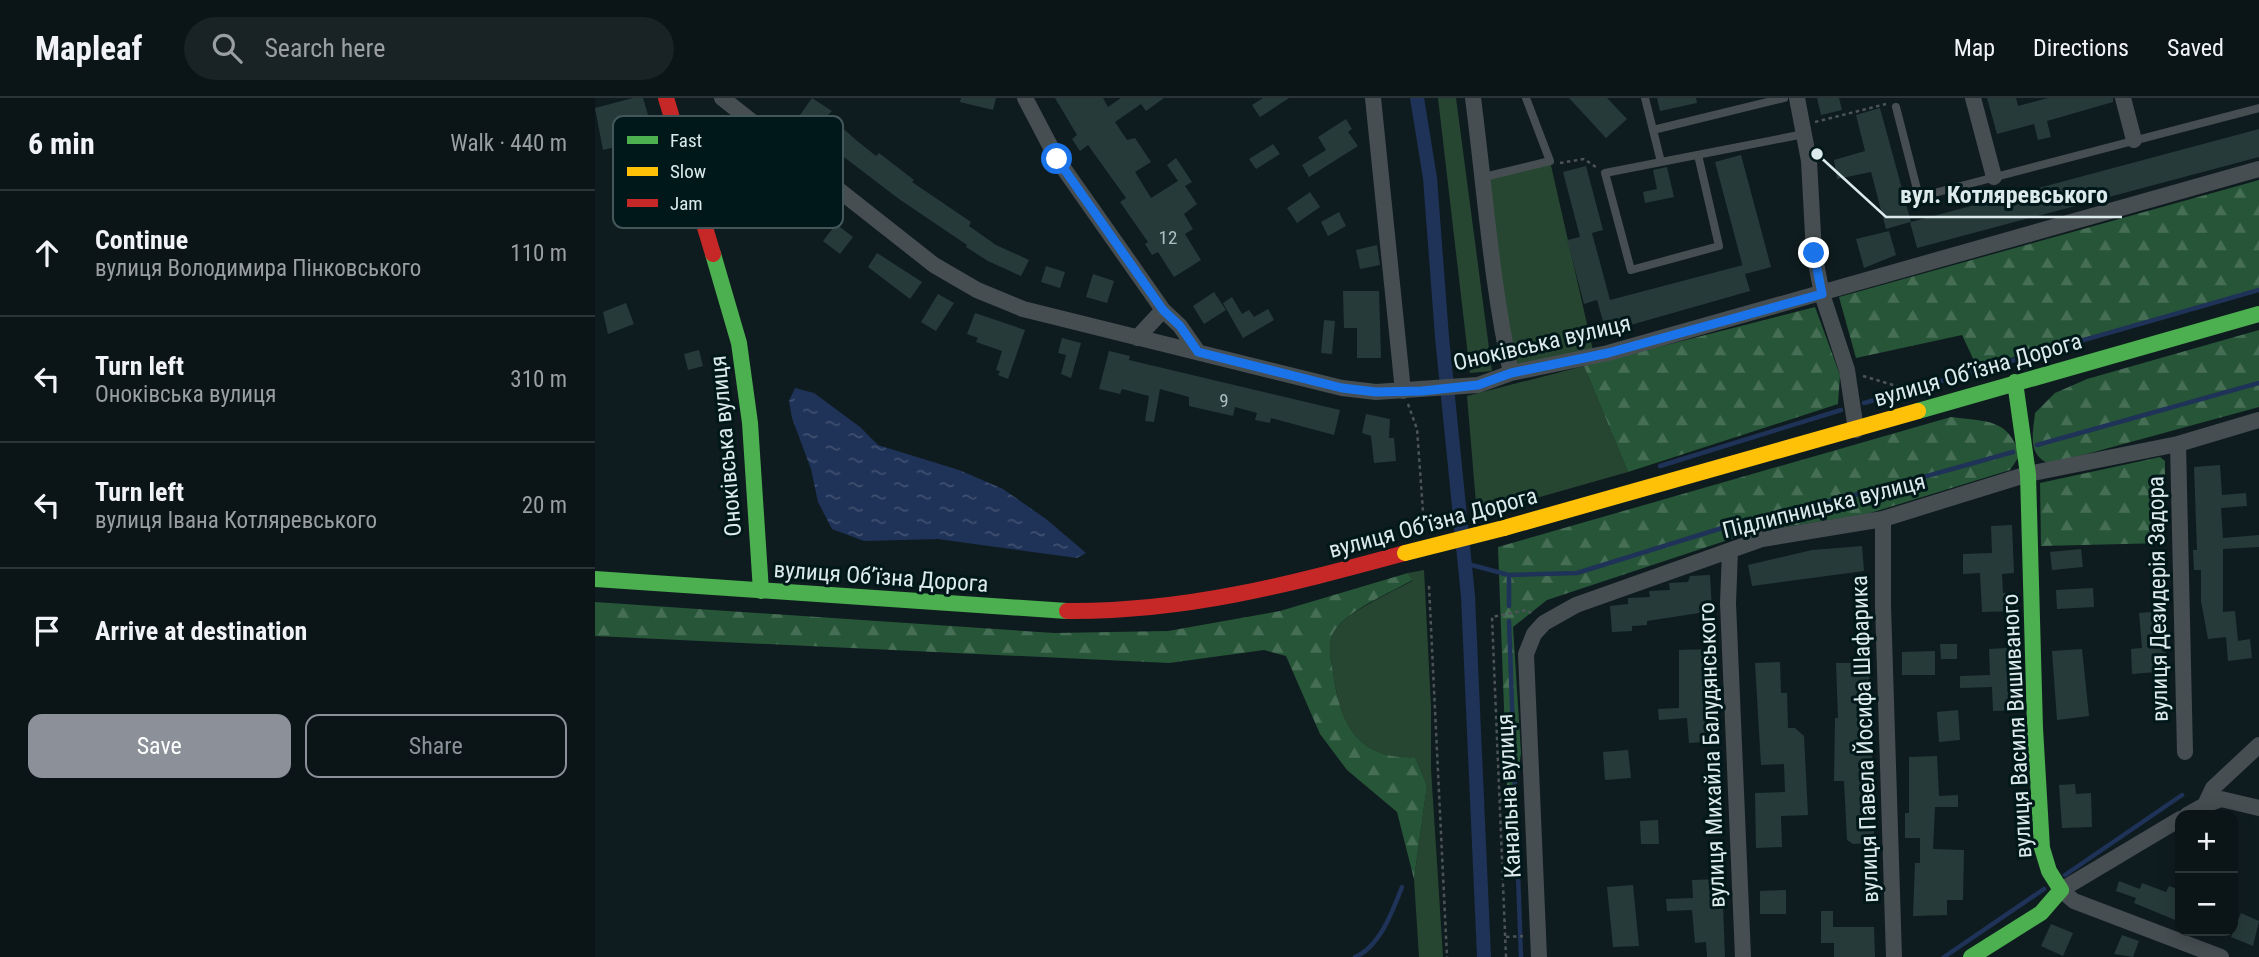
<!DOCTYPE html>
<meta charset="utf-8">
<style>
body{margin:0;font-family:"Roboto Condensed",sans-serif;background:#192224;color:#f1f3f6}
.controls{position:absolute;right:21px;bottom:21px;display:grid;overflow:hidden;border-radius:14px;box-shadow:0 4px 18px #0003}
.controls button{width:63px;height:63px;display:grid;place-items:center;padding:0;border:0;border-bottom:2px solid #2b3436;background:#0b1517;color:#f1f3f6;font:35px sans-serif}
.stop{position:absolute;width:21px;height:21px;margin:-16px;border:5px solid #1a73e8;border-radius:50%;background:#fff}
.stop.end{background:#1a73e8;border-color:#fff;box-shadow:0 2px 7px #0008}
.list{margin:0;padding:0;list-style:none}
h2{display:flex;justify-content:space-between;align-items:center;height:91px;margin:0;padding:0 28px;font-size:30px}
h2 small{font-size:23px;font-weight:400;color:#9a9fa1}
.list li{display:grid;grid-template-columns:46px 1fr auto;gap:21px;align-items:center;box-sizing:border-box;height:126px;padding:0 28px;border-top:2px solid #2b3436}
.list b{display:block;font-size:26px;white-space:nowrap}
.list p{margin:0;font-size:23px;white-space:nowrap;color:#9a9fa1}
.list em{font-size:23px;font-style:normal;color:#9a9fa1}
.actions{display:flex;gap:14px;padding:21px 28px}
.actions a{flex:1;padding:16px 0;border:2px solid #8c9099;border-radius:14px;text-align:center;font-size:24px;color:#8c9099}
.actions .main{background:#8c9099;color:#fff}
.icon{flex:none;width:38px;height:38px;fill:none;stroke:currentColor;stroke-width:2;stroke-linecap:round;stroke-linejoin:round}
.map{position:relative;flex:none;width:1664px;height:859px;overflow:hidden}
header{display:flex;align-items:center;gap:42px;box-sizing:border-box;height:98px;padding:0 35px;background:#0b1517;border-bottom:2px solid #2b3436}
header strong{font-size:33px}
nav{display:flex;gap:38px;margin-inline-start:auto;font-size:24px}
.search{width:490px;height:63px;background:#192224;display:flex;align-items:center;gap:18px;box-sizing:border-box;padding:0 24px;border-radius:38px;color:#9a9fa1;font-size:26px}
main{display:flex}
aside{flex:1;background:#0b1517}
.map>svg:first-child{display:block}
</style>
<header>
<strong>Mapleaf</strong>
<div class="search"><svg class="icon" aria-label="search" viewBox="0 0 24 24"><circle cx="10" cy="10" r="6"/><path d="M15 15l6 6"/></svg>Search here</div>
<nav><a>Map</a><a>Directions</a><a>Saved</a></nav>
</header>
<main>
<aside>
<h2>6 min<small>Walk · 440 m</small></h2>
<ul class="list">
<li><svg class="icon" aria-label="ahead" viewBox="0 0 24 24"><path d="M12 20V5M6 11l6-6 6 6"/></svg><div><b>Continue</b><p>вулиця Володимира Пінковського</p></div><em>110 m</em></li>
<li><svg class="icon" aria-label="left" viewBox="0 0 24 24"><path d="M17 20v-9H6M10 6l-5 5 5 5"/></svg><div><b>Turn left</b><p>Оноківська вулиця</p></div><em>310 m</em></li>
<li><svg class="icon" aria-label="left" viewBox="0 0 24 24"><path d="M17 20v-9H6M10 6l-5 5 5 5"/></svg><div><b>Turn left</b><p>вулиця Івана Котляревського</p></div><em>20 m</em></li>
<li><svg class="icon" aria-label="arrive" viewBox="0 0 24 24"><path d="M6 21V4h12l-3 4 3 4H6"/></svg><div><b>Arrive at destination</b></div></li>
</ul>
<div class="actions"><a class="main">Save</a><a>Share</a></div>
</aside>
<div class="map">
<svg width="1664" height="859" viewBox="0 0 1664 859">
<defs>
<pattern id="forest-firs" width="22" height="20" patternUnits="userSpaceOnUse" patternTransform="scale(1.75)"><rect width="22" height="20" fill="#275538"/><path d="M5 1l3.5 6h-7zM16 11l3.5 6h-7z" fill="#466e55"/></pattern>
<pattern id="water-ripples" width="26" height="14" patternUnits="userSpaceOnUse" patternTransform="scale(1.75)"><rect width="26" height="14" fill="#1f3258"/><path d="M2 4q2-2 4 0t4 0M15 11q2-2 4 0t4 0" fill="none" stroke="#3f5070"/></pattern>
</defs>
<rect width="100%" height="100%" fill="#0f1c1f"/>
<path fill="#274632" d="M843,0H861L897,273L875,275Z
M955,63L999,257L916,275L889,79Z
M989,268L1033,374L882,417L872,298Z
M829,472L836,609V671L848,859H824L819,781L832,687L820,659C762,662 745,625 738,574C736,561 731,545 740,532C753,513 796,495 817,483L813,475Z"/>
<path fill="url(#forest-firs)" d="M1664,82V192L1382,269L1367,237L1261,260L1244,199Z
M1220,209L1245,277L1243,306L1033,374L989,268Z
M1664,232V309L1455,366C1432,357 1438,336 1440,315L1460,295L1492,281Z
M1356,319C1391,324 1412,319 1425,357L1415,372L1272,416L1157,434L952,502L918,529L926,655L920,699L912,690L903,449Z
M1565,359L1570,363V445L1446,448L1445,385Z
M813,475L817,482C794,496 756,510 740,532C731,545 736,561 738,574C745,625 762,662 820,659L832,687L819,781L802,714L752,672L725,636L691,558L669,552L574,565L0,538V504L459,535L573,533L685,513Z"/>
<path fill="url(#water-ripples)" d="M200,290L219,295L265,329L283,347L364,372L408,391L451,421L491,455L482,460L343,441L269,443L237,431L223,404L216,371L197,320L194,303Z"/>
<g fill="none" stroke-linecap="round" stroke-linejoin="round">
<path stroke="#1f3258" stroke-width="4.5" d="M1269,305L1664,192
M1442,347L1664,285
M1065,368L1246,312
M869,465L914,477L982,475L1140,426L1289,390L1418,354
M914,508V477
M914,523L926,859
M1470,777L1587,697
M760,859C785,849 798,812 807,789
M1349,859L1449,791"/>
<path stroke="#1f3258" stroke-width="14" d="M822,0L835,80L847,239L873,498L889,859"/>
</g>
<path fill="#273a3a" d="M38,0H48L56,27L26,36L29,47L8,52L0,10Z
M217,0L237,13L233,17L261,42L281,58L284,55L319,82L317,84L376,124L374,128L401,147L434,162L426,178L393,163L371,149L372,147L304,101L220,37L218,40L203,29L209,20L205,17Z
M366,0H401L398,12L365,4Z
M460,0H508L513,9L526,0H569L551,13L546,6L520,24L532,42L540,40L556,64L540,74L556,100L583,83L572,67L581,60L597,84L590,88L602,106L589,116L598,131L590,136L606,162L579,179L563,154L557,157L550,146L553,144L525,104L531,100L493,47L485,53L477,41L482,37Z
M668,0H694L665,19L657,7Z
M974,0H1012L1032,21L1011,40Z
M1062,0H1101L1102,5L1065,13Z
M1222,0H1244L1247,12L1226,17Z
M1392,0H1421L1423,8L1453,0H1518V4L1452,23L1456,39L1443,42L1439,26L1402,36Z
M1285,10L1316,124L1664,31V59L1322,150L1315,124L1291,131L1276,74L1242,81L1239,62L1270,53L1261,17Z
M751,21L757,31L753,34L763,48L714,79L707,67L731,52L723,39Z
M678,46L685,56L661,71L654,61Z
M1146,57L1176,169L1150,176L1155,193L1011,234L1002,202L989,206L976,156L972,142L985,139L968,74L991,68L1008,132L997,135L1015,202L1148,167L1149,173L1120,64Z
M1072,69L1079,99L1050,105L1048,94L1062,91L1058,72Z
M715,94L725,109L702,125L692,110Z
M744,114L751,128L733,138L726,124Z
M241,126L258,139L245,156L228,143Z
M1294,133L1301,157L1269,170L1261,141Z
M782,147L785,167L765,171L761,152Z
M282,155L327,184L315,201L273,169Z
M451,168L470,174L465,190L446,184Z
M498,176L519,183L512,205L491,199Z
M748,193H784L786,260H762V230H749Z
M619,194L631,212L609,226L598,208Z
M343,196L359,205L341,233L326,224Z
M637,199L647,216L654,212L659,219L673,211L679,222L648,240L628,205Z
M31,205L39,226L13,236L8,214Z
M380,215L430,232L413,281L403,277L405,273L401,272L407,253L381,244L383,240L372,236Z
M729,222L740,223L737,256L726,255Z
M467,240L486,245L476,280L466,276L471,257L463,255Z
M104,252L108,268L93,272L89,256Z
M514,253L535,258L534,262L745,312L739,337L676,320L675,325L660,322L662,315L640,309L638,318L594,308V299L565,291L559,324L550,323L554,298L527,291L525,296L504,291Z
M771,316L795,321L794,340H799L801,363L779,365L776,338L767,335Z
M1625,367L1627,397L1651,395L1652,408L1626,410L1628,440L1664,437V449L1628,451V514L1640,513L1643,543L1655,541L1657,560L1633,563L1631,539L1613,541L1606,503V472H1599L1598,452H1602L1599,369Z
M1417,427L1419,475L1407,476L1408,495L1422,494L1423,513L1387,514L1385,475L1368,476V456L1397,455L1396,428Z
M1267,448L1269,473L1157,488L1153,467L1217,452Z
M1486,451L1488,469L1457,472L1455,454Z
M1115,477L1117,513L1052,523V527L1037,528V533L1017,534L1015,508L1033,506V500L1055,499L1054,493L1075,492L1074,485L1093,484L1095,478Z
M1498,490L1499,509L1462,511L1461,492Z
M1566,513L1573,573L1537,576L1536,551L1547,550L1544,515Z
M1345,546H1362V561H1346Z
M1412,550V559H1424L1425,612L1398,613L1397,589L1365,590V578L1395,577L1394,551Z
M1117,551V560H1124V585L1119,586L1122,643L1094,645L1092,620L1064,622L1063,611L1084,610V552Z
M1487,551L1494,618L1462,622L1457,553Z
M1340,553V577H1307V554Z
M1185,564L1186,595H1192L1193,630H1200L1209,638L1213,717L1186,718L1187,749L1161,750L1160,695L1190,694L1189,666L1166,667L1160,565Z
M1241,565H1274L1278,682H1271L1272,719L1279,718V738H1272V745L1258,746L1252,742L1249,683H1239L1240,620H1243Z
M1363,612L1365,642L1344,644L1342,614Z
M1033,652L1036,680L1010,682L1008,654Z
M1342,658L1344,698L1363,697V709H1340L1338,751L1369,752L1368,802H1352V817L1318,818L1320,765H1325V740H1310V715H1314V659Z
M1480,686L1481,696L1496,695L1497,729L1467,730L1464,687Z
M1063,722L1064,746H1046L1045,723Z
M1127,781L1130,859H1112L1111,844L1100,845L1097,812L1072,813L1071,801L1098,800L1097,782Z
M1524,783L1545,791L1547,785L1571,794L1574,788L1585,792V824L1539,805L1541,800L1521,793Z
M1038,787L1044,848L1018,849L1012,789Z
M1191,792V816H1165V793Z
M1226,813H1238V829H1279L1280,859H1239V845H1226Z
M1646,815L1664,823L1658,848L1636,839Z
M1456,826L1478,835L1468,858L1446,848Z
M1527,837L1544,843L1538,859L1519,856Z"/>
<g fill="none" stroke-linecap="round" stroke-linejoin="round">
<path stroke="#4c5458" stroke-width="2.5" stroke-dasharray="3.5 3.5" stroke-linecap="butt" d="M1220,24L1291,6
M965,65L989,61L1001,69
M1268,278L1305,289L1308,296
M813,306L822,331L829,427
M834,488L852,859
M905,701L915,706L925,705
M911,839L928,838
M911,859L897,519L932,512L936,515"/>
<path stroke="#464e52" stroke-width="8" d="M1050,0L1066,64
M1301,9L1324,99L1664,10
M1058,32L1189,0
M1103,57L1124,148L1036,172L1010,75L1209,36
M889,79L955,63L931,0"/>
<path stroke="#464e52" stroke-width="16" d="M127,0L339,167L382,192L428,211L747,290L781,294L883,287L916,275L1013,255L1664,71
M430,0L462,61L568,212L585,228L603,254
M778,0L808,293
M878,0C890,92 896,184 916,275
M1202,0L1214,63L1219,155L1227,196L1252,272L1261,332
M1378,0L1399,79
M1528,0L1539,42
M542,240L568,212
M1583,346L1590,654
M1288,421V508L1299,859
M1135,453L1133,505L1148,859
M1610,707L1626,701L1664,710
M1592,717L1610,707L1618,690L1664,647
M1585,721L1466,792L1479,803L1626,859
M944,859L931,556L939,536L949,525L981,507L1167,441L1288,421L1433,376L1583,346L1664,322"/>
<path stroke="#4caf50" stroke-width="16" d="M118,156L144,245L155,325L166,493
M1323,313L1664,216
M0,481L472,513
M1376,859L1446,815L1466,792L1454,773L1447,750L1440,630L1433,376L1420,284"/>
<path stroke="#ffc107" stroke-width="16" d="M909,430L1323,313"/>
<path stroke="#c62828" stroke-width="16" d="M71,0L118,156
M472,513C593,514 695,486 810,455"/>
<path stroke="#ffc107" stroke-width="16" d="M810,455L909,430"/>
</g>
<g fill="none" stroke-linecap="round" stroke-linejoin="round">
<path stroke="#1a73e8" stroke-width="9" d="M462,61L568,212L585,228L603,254L747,290L781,294L827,293L883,287L916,275L1013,255L1227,196L1219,155"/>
</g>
<g text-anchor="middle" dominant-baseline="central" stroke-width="6" stroke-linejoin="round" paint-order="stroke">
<g font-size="19" fill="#afbec0">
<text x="573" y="139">12</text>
<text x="629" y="302">9</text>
</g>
<g font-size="23" fill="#dceaec" stroke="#01181b">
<text transform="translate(947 245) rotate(-13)">Оноківська вулиця</text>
<text transform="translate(1383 272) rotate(-16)">вулиця Обʼїзна Дорога</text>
<text transform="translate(131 348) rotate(-95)">Оноківська вулиця</text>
<text transform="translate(1229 408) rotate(-14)">Підлипницька вулиця</text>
<text transform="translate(838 425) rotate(-15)">вулиця Обʼїзна Дорога</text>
<text transform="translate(286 479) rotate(4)">вулиця Обʼїзна Дорога</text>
<text transform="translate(1563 501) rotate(-91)">вулиця Дезидерія Задора</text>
<text transform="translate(1422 628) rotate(-93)">вулиця Василя Вишиваного</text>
<text transform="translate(1270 641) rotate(-92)">вулиця Павела Йосифа Шафарика</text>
<text transform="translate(1117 657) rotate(-92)">вулиця Михайла Балудянського</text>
<text transform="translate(914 698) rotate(-93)">Канальна вулиця</text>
</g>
</g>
<rect x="18" y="18" width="230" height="112" rx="10" fill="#01181b" stroke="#43575a" stroke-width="2"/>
<rect x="32" y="38" width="31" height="8" fill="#4caf50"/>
<rect x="32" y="69" width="31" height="9" fill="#ffc107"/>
<rect x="32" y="101" width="31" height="8" fill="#c62828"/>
<g font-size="19" fill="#dceaec">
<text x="75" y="49">Fast</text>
<text x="75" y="80">Slow</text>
<text x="75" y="112">Jam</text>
</g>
<path fill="none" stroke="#dceaec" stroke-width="2.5" d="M1222 56L1291 119H1527"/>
<circle fill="#dceaec" stroke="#01181b" stroke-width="2.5" cx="1222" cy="56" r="7"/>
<g font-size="24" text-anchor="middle" font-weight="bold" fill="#dceaec" stroke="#01181b" stroke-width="6" stroke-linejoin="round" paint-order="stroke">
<text x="1409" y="105">вул. Котляревського</text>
</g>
</svg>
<div class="controls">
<button>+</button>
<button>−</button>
</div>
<div class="stop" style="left:462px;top:61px"></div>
<div class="stop end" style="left:1219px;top:155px"></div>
</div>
</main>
